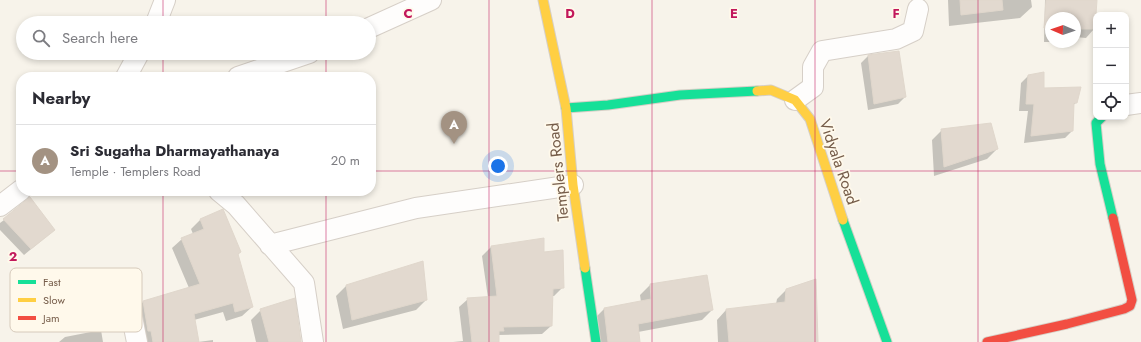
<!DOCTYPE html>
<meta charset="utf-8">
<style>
body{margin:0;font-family:Jost,sans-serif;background:#f7f7f7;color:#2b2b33}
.controls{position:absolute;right:12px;top:12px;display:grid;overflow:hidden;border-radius:8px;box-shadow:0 2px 6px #0003}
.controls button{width:36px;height:36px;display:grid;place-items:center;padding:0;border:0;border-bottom:1px solid #e1e1e2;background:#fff;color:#2b2b33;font:20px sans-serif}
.compass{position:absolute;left:1045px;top:12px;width:36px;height:36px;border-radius:50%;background:#fff;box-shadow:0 2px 6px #0003;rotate:272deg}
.you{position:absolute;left:498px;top:166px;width:14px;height:14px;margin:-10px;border:3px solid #fff;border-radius:50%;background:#1a73e8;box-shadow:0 0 0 6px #1a73e833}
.badge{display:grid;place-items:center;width:26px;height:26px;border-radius:50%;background:#a39282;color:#fff;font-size:13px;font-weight:700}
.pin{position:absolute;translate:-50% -33px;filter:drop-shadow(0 1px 2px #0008)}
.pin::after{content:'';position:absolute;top:21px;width:14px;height:12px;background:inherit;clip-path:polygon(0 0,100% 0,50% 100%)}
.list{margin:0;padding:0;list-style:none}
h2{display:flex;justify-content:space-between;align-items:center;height:52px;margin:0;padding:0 16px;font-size:17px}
h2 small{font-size:13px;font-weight:400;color:#7c7c81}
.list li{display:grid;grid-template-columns:26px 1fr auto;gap:12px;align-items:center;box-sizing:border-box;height:72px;padding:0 16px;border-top:1px solid #e1e1e2}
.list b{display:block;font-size:15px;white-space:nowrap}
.list p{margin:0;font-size:13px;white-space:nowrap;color:#7c7c81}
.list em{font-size:13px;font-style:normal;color:#7c7c81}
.icon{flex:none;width:22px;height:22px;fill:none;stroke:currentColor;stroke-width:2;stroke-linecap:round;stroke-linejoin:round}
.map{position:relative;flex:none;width:1141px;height:342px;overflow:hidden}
.search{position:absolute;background:#fff;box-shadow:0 2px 6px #0003;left:16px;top:16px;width:360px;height:44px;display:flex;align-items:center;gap:10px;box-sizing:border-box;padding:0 14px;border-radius:22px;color:#7c7c81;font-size:15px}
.panel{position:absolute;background:#fff;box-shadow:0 2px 6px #0003;left:16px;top:72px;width:360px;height:124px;border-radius:16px}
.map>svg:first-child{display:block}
</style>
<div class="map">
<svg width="1141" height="342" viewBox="0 0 1141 342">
<rect width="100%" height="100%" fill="#f7f3ea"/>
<path fill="#0003" d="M948,0H1031L1032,7L1020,18L949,26Z
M1045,0H1096L1094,29L1086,38L1075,37V18H1051V42H1058H1044Z
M868,56L905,97L898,104L868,110L861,63Z
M1028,76L1043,89L1076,103L1073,105L1072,131L1065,138L1024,143L1028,111H1019L1021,83Z
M942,130L997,149L987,159L934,176L932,140Z
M223,211L240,252L237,256L252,307L242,316L226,321L223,312L194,320L198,342L213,340V342H143L134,311L143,302L189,288L172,248L182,239L193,234L191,229L200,220Z
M4,220L54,230L24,255L0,230V223Z
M491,247L543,253L563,287L554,296H552L551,326L542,334L498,335V342H453L463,341L459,307L468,299L488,298L482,256Z
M422,263L426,300L416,310L343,329L336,296L346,286Z
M650,285L712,310L702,320L638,332L639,342H597L594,319L604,309L641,302L640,295Z
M787,289L817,342H718L717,320L726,310L776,304L777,299Z
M261,310L300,342H256L251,320Z
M101,330L103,342H59L65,337Z"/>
<path fill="#e2d9cf" stroke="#e0d7cc" d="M960,0H1002L1003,10L961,15Z
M1046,0H1097L1095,29H1075V18H1051V28H1044Z
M899,51L906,97L874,104L868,55Z
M1044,72V88L1081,87L1077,103H1074L1073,131L1031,136L1034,104H1026L1028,75Z
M991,123L998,149L944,167L941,129Z
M30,197L55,230L31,249L3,219Z
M223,209L241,252L238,254L253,307L235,312L233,303L194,314L199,342H153L151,331H148L143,301L200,284L181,238L204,229L200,219Z
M544,238V252L563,250L564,288L553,289L552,326L503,327L504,331H499V342H472L467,298L497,296L491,246Z
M423,261L427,300L352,320L346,285Z
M707,275L713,310L638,324L640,342H608L604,308L651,299L650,284Z
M816,279L818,342H729L726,309L785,302L786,289Z
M295,298L301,342H269L260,309Z"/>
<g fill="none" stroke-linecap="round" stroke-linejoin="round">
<g stroke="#d6cfc7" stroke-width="22">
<path id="street" d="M156,23L165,0
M369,28L431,0
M126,77L139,53
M238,77L309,53
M795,100L813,87V67L822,51L896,39L913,31L918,9
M1126,105L1141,103
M219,191L236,205L304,283L313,342
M0,206L21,190
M270,245L416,208L573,185
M125,282L137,342"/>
</g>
<g stroke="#d6cfc6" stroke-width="11">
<path id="fast" d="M566,108L608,105L680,95L757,91
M1102,117L1096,123L1100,164L1113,218
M843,220L887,342
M585,268L596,342"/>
</g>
<g stroke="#d6cfc6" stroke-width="11">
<path id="slow" d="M543,0L566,108L573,185L585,268
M757,91L771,90L795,100L810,119L843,220"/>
</g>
<g stroke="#d6cfc6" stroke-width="11">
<path id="jam" d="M987,342L1067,324L1124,309L1130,306L1132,300L1113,218"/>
</g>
<use href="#street" stroke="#fefdfc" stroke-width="20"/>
<use href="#fast" stroke="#16e098" stroke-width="9"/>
<use href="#slow" stroke="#ffcf43" stroke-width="9"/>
<use href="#jam" stroke="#f24e42" stroke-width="9"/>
</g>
<path fill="none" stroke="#c2185b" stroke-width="1" stroke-opacity="0.55" d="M163,0V23M326,0V23M489,0V342M652,0V342M815,0V342M978,0V342M163,53V77M326,53V77M0,171H21M371,171H1141M163,191V342M326,191V342"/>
<g text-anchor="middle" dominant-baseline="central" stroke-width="3.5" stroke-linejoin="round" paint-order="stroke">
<g font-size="16" fill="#765d4a" stroke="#fff9eb">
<text transform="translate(839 162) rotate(71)">Vidyala Road</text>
<text transform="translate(558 172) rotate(-96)">Templers Road</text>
</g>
</g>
<rect x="10" y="268" width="132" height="64" rx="6" fill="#fff9eb" stroke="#d6cabb" stroke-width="1"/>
<rect x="18" y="280" width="18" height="4" fill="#16e098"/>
<rect x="18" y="298" width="18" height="4" fill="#ffcf43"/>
<rect x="18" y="316" width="18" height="4" fill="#f24e42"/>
<g font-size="11" fill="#765d4a">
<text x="43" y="286">Fast</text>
<text x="43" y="304">Slow</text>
<text x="43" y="322">Jam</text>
</g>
<g font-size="13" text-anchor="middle" font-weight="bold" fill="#c2185b" stroke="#fff9eb" stroke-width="3.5" stroke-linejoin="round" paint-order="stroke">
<text x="408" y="18">C</text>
<text x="570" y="18">D</text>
<text x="734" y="18">E</text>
<text x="896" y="18">F</text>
<text x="13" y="261">2</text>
</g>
</svg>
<div class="controls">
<button>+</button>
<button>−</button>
<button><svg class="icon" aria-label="locate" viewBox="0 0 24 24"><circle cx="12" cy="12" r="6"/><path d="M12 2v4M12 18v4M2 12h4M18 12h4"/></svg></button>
</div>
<svg class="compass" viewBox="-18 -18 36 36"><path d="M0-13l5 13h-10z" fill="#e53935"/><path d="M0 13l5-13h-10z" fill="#7c7c81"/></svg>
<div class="you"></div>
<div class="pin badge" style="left:454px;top:144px">A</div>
<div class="search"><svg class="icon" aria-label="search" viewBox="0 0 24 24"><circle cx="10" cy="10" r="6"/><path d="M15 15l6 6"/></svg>Search here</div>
<section class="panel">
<h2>Nearby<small></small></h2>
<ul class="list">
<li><span class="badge">A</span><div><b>Sri Sugatha Dharmayathanaya</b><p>Temple · Templers Road</p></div><em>20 m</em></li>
</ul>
</section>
</div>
